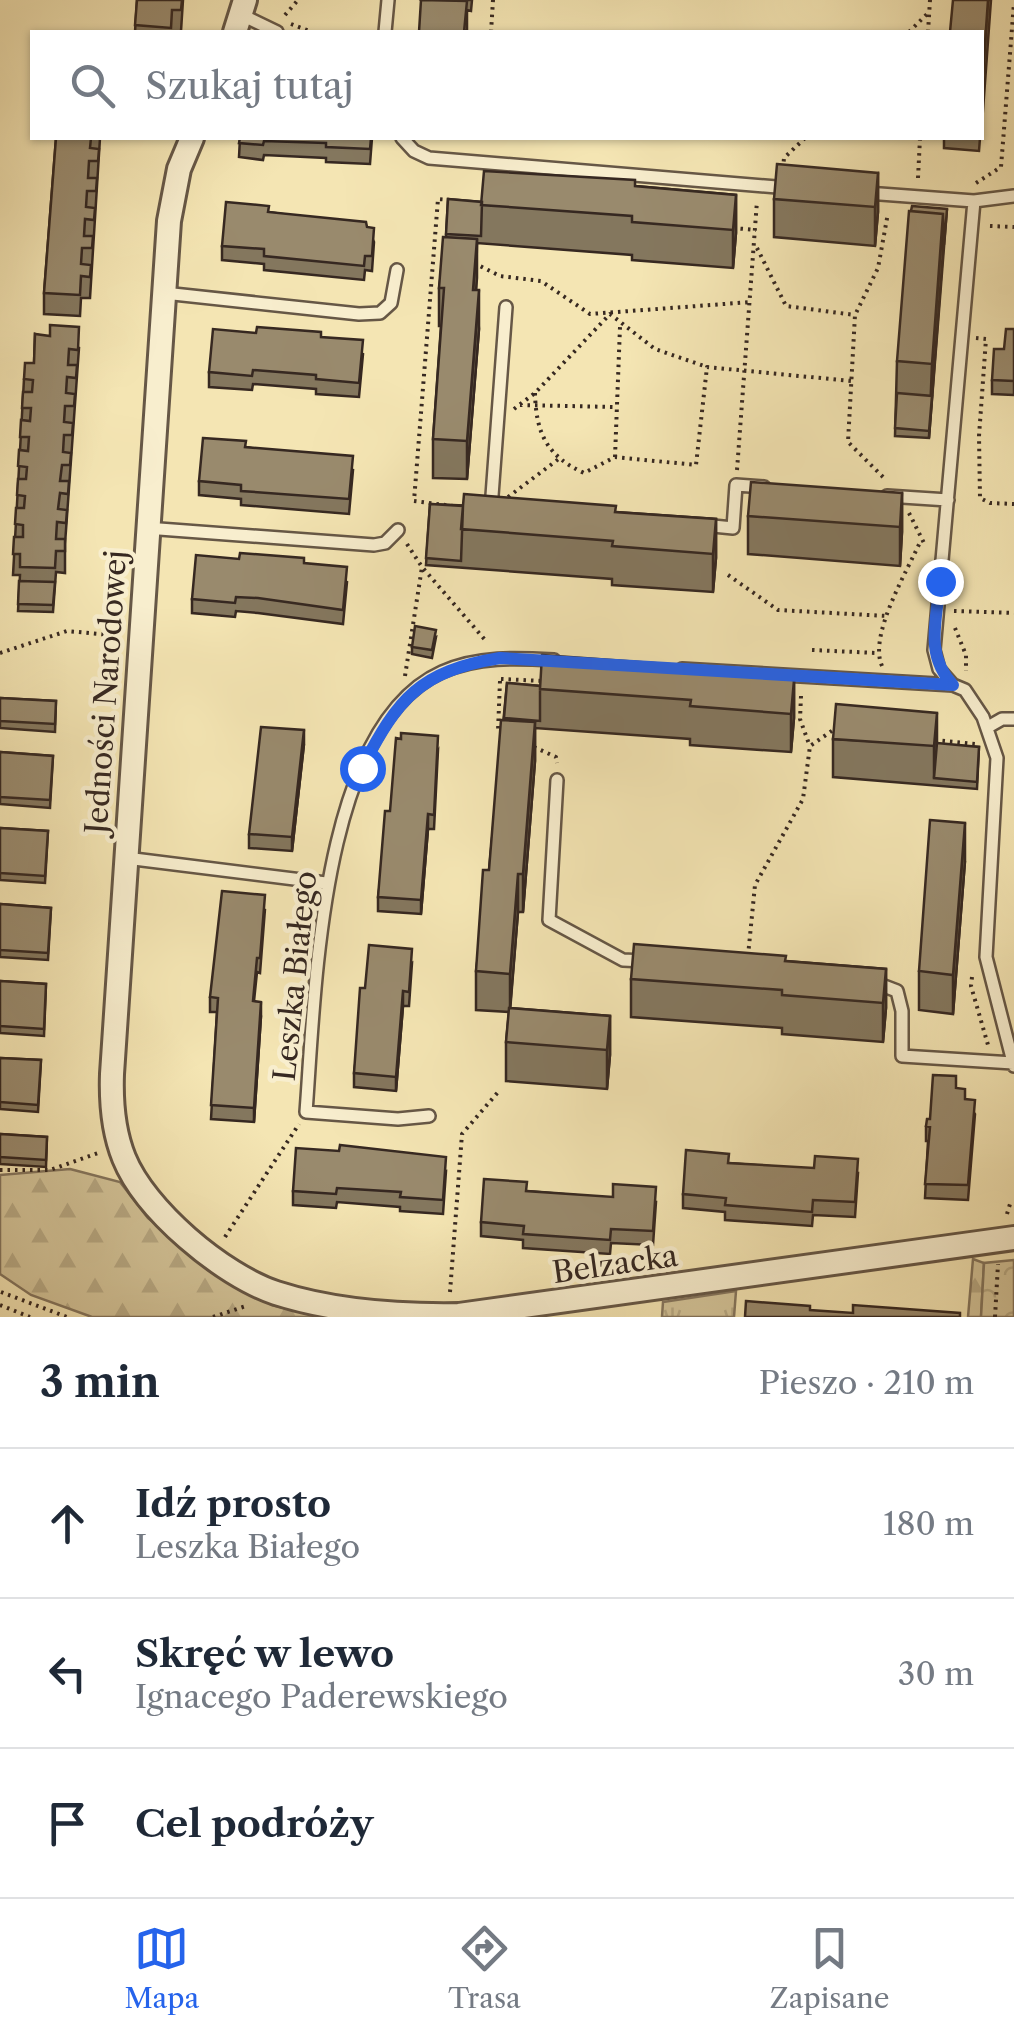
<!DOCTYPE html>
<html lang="pl">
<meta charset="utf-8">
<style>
body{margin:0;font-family:"Libre Caslon Text",serif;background:#f2f2f3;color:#1f2937}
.stop{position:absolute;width:30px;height:30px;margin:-22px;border:8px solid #2563eb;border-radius:50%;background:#fff}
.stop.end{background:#2563eb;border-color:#fff;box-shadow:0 2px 10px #0008}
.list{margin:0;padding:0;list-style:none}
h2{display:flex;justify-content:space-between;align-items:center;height:130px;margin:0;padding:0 40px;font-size:42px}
h2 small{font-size:32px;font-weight:400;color:#747a83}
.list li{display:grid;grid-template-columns:65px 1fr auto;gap:30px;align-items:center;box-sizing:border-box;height:150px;padding:0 40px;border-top:2px solid #e0e1e3}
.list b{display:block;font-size:38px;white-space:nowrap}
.list p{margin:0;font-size:32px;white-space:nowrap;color:#747a83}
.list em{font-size:32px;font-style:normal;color:#747a83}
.icon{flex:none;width:55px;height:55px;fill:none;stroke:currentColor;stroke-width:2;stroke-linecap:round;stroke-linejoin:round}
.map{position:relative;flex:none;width:1014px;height:1317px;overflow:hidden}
.search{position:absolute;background:#fff;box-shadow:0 2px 8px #0004;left:30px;right:30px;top:30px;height:110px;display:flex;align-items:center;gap:25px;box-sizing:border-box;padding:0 35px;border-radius:0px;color:#747a83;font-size:38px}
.sheet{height:580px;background:#fff}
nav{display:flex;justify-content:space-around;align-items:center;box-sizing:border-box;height:140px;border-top:2px solid #e0e1e3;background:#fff;font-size:28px;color:#747a83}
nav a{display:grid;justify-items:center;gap:5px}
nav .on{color:#2563eb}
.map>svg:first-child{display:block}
</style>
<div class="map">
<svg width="1014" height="1317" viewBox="0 0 1014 1317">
<defs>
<pattern id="grass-tufts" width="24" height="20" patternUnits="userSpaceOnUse" patternTransform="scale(2.5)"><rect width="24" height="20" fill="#d4c59a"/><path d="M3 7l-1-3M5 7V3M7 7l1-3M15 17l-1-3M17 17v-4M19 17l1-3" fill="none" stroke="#b7a984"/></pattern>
<pattern id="forest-firs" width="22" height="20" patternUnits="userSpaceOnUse" patternTransform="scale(2.5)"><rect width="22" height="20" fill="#d4c59a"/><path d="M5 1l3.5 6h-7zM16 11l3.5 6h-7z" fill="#b7a984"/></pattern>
<pattern id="park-crowns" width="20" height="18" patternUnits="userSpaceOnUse" patternTransform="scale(2.5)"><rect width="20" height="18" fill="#d4c59a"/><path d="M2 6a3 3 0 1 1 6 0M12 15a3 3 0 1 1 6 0" fill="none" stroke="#b7a984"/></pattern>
</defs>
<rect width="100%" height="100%" fill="#f4e5b3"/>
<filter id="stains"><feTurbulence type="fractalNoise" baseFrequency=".002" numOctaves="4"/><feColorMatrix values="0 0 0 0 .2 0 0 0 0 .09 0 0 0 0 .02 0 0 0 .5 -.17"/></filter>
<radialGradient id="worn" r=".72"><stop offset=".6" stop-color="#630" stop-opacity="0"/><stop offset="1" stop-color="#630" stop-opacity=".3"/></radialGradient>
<path fill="url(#grass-tufts)" stroke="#85765e" stroke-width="2.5" d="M736,1291L734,1317H662L663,1302Z"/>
<path fill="url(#forest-firs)" stroke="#85765e" stroke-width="2.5" d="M70,1169L120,1182L148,1218L231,1283L272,1305L321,1317H92L31,1295L0,1274V1175Z
M973,1259L984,1263L981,1317H968Z"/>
<path fill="url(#park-crowns)" stroke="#85765e" stroke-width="2.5" d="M1014,1260V1317H981L984,1263Z"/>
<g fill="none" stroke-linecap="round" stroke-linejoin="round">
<g stroke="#665746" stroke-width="16">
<path id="lane" d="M242,15L277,32
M385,32L388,0
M402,138L414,151L429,158L789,188
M867,193L974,201L1014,196
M974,201L934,650L939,669L953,685L965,690L983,717L997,758L986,957L1014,1066
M164,293L359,314L380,313L391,303L397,270
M887,496L948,500
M491,509L506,307
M703,525L733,528L736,485L764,487
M146,528L374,545L385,543L398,530
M682,669L953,685
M988,727L1002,719H1014
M557,780L549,920L623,960L644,961
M126,858L326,883
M871,981L897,991L902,1011V1056L1013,1063
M429,1116L398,1119L306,1112C315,997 319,727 442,672C478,656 516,658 554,660"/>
</g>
<g stroke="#665746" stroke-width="28">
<path id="street" d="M235,32L245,0
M192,138L179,169L169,221L112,1074C111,1102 113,1131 124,1158C145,1210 222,1275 276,1293C335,1312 398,1316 459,1315L1014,1238"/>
</g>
<path stroke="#362821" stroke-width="4" stroke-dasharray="2.5 5" stroke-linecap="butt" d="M285,15L298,0
M291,24L312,32
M491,32L493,0
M909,32L929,12
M928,32L930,0
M783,169L784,158L805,138
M918,178L920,138
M976,183L1001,167L1014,3
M450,200L438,199L414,501L453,506
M990,226L1014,227
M733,228L756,230
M757,248L786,306L855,315
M474,263L500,276L541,281L590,314L751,302
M976,338L986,339L979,436L980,498L990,503L1014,504
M535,393C536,434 547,456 584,473L615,457L696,465L707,367L851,381
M520,405L615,407
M514,409L535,393L610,314L655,349L707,367
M615,457L620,327
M737,470L757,201
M883,477L848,442L855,315L878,268L888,213
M508,497L560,458
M909,513L925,545
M407,544L422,567L486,641
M728,575L778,610L887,616
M954,611L1014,613
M955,628L966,655V671
M812,650L877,653
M0,653L67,631L121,636
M882,666C868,635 908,570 921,540
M405,676L422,567
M501,679L542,681
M500,681L498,731L502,733
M801,696L800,719L809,744
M935,740L975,744
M534,747L556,757L557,763
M748,956L755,885L803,799L810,746L836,728
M972,977L971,986L988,1045
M0,1170H50L98,1153
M1007,1214L1010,1204L1014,1203
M225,1237L299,1124
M1,1292L67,1317
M450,1292L462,1134L499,1091
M0,1305L30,1317
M213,1317L246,1306
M995,1317L998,1264"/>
<use href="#lane" stroke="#f8eece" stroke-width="11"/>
<use href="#street" stroke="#f8eece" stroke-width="22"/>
</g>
<path fill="#84775e" stroke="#362821" stroke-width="2.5" d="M137,0H183L181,31L135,32Z
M421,0H472L471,11L467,10V32Z
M56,138H100L90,298H81L80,316L44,314V293Z
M240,138H372L370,164L326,162V158L264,155L263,160L239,157Z
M944,138H980L979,151L944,148Z
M878,173V212L875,246L774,237V199Z
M635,186L736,195V233L733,268L632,260V255L477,243L476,290L479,329L467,479L433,478V439L441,326H439V288L446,237L448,199L482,202Z
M947,209L929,438L895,436L897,361Z
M269,212L367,227L374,242L372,271L365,270L364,280L264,270V264L222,260V246Z
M1014,329V395L992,394V380Z
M35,334L79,348L65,544V573L56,572L53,612L18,611L20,575H13L24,379L34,363Z
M321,337L363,354L359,397L316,394V389L253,384L252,390L209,387V372Z
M246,447L353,470L349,514L241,505V499L199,495V481Z
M902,493V532L900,566L748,554V516Z
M430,504L616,512L716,519V558L713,592L612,585V579L426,565Z
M304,563L347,582L343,624L258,613L236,611L235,617L192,613V599Z
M436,637L432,658L412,654V647Z
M694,671L794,680V718L791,752L690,745V739L535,728V761L523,912H518L510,1008L610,1016V1055L607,1089L506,1081V1042L509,1012L476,1010V971L489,870L507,683L540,686Z
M0,698L56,701L55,732L0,728Z
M833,739L979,747L977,789L833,777Z
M304,744L292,851L249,848V834Z
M438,750L434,829H428L421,914L378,911V897L390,811Z
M0,752L53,756L50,808L0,804Z
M0,828L48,831L45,883L0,880Z
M965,861L953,1014L919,1010V971Z
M0,904L51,908L48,960L0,957Z
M265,909L260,973L257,972L254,1001L261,1016L254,1122L211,1119L217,1012H210V997Z
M786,961L886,969V1008L883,1042L782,1034V1028L631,1017V979Z
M412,963L409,1006H403L396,1091L354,1087V1073L365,988Z
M0,981L46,984L44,1036L0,1033Z
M0,1058L41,1060L38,1112L0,1109Z
M956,1088L975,1114L968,1200L925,1198L928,1141H926V1126L930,1119Z
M0,1134L47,1137L46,1167L0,1164Z
M729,1163L858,1173L855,1217L813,1215L812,1226L725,1220V1212L683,1208V1194Z
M446,1171L443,1214L400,1211V1207L337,1202L336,1208L293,1205V1191Z
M527,1191L656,1202L653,1245L611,1243L610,1254L523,1248V1240L481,1236V1222Z"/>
<path fill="#6b614c" stroke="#362821" stroke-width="2.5" d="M988,0H991L982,124V86Z
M878,173V212L875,246V207Z
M736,195V233L733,268V230Z
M943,214V252L929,438L932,364Z
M477,239V278L473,328V290Z
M479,290V329L467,479V441Z
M902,493V532L900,566V527Z
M716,519V558L713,592V554Z
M794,680V718L791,752V714Z
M937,713V751L934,778V746Z
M535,722V761L523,912V874Z
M304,730V744L292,851V837Z
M428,814V829L421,914V900Z
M965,823V861L953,1014V975Z
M518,874V912L510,1012V974Z
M886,969V1008L883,1042V1003Z
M403,991V1006L396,1091V1077Z
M261,1002V1016L254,1122V1108Z
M610,1016V1055L607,1089V1050Z"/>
<path fill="#998a6d" stroke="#362821" stroke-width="2.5" d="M137,0H182L181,10H172L171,28L135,25Z
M421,0L467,1L464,32H419Z
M953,0H988L982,86V32H950Z
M56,138H91L90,148L99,149L98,161H89L88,178H97L96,191H87L86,207L95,208L94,220L85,219L84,236H93L92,248H82L81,264L91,265L90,277L81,276L80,295L44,293Z
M240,138H371L370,149L326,147V143L264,141L263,145L239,143Z
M777,164L878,173L875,207L774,199Z
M484,171L635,180V186L736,195L733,230L632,222V216L481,205Z
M448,199L482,202L481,236L446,234Z
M226,202L269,206L268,212L366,222L367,227L374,228L372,256H365L364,266L264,256V249L222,246Z
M912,206L947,209L944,245L943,214L911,211Z
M909,211L943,214L932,364L897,361Z
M443,237L477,239L473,290H479L467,441L433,439L444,288H439Z
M50,325L79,327L78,350L69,349L68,365H77L76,378L67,377L66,393L75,394L74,406H65L64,422L73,423L72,435H64L63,452L71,453L70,465H62L60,481H69L68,494L60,493L58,509L67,510L66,523L57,522L56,539H65V551H56L55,568L20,567V554H13L14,537H23V525L15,524L16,508H24L25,496L17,495L18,479H26L27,467L18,466L19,450L28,451L29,437H20L21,420L30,421L31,408H22L23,392H32L33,380L24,379L25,363H34L35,334L50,336Z
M257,327L321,332V337L363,340L359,383L316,379V375L253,370L252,376L209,372L213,329L256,333Z
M1006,329H1014V381L992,380L994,349H1004Z
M897,393L932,396L929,431L895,428Z
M203,438L246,441L245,447L353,456L349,499L241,491V485L199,481Z
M751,482L902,493L900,527L748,516Z
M464,494L616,506L615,512L716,519L713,554L612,546L613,541L461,529Z
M430,504L463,506L461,561L426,558Z
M240,553L304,558V563L347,567L343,610L258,598L236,597L235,603L192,599L196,555L239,559Z
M19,581L55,582L53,605L18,604Z
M415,626L436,630L432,650L412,647Z
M542,655L694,666L693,671L794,680L791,714L690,706L691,700L540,689Z
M507,683L540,686V721L504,718Z
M0,698L56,701L55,724L0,721Z
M836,704L937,713L934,746L833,739Z
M501,720L535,722L523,874H518L510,974L476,971L483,870H489Z
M261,727L304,730L292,837L249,834Z
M401,733L438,736L434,815L428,814L421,900L378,897L385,811H390L396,738L401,739Z
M937,743L979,747L977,782L934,778Z
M0,752L53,756L50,800L0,797Z
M930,820L965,823L953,975L919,971Z
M0,828L48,831L45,876L0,873Z
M222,891L265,895L260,958H257L253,1001L261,1002L254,1108L211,1105L218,998L210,997Z
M0,904L51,908L48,953L0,950Z
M634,944L786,956L785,961L886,969L883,1003L782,995V990L631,979Z
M369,945L412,949L409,992L403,991L396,1077L354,1073L360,988H365Z
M0,981L46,984L44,1029L0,1026Z
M509,1008L610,1016L607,1050L506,1042Z
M0,1058L41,1060L38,1105L0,1102Z
M933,1075L956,1076V1088L965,1089V1099L975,1100L968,1185L925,1184L930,1127L926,1126L927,1119H930Z
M0,1134L47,1137L46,1160L0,1157Z
M340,1145L446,1157L443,1200L400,1197L401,1192L337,1188L336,1194L293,1191L296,1148L339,1151Z
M686,1150L729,1154L728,1163L814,1168L815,1156L858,1159L855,1202L813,1200L812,1212L725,1205L726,1198L683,1194Z
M484,1179L527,1182L526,1191L613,1197V1184L656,1187L653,1231L611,1229L610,1240L523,1234L524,1226L481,1222Z
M746,1301L810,1306V1310L853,1313V1305L960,1313V1317H745Z"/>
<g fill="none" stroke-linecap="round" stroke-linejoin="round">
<path stroke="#2563eb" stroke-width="12" d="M362,768C398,698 420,671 500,658L953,685C924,654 937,620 940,581"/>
</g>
<g text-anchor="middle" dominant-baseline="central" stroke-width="9" stroke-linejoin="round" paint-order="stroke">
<g font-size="30" fill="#362821" stroke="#f8eece">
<text transform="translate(106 692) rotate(-86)">Jedności Narodowej</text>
<text transform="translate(295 976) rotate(-84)">Leszka Białego</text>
<text transform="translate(615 1264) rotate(-8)">Belzacka</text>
</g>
</g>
<rect width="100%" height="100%" filter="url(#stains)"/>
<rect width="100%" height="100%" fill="url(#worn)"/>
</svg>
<div class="stop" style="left:362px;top:768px"></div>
<div class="stop end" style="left:940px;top:581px"></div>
<div class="search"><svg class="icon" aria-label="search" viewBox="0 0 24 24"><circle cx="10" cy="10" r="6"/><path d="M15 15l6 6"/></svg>Szukaj tutaj</div>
</div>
<section class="sheet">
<h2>3 min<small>Pieszo · 210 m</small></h2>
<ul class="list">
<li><svg class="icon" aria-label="ahead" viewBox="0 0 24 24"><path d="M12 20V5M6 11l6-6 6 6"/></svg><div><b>Idź prosto</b><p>Leszka Białego</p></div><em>180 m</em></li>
<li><svg class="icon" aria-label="left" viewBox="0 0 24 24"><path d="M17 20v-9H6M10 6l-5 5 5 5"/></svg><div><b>Skręć w lewo</b><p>Ignacego Paderewskiego</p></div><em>30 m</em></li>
<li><svg class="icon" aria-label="arrive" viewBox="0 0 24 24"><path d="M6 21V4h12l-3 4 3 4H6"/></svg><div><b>Cel podróży</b></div></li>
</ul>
</section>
<nav>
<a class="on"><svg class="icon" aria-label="map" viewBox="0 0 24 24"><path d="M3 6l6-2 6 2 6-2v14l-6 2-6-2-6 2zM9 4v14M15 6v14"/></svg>Mapa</a>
<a><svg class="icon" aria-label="directions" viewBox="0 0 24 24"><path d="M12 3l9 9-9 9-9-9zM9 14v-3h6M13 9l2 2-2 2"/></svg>Trasa</a>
<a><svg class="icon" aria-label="saved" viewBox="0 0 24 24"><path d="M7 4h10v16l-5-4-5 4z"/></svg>Zapisane</a>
</nav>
